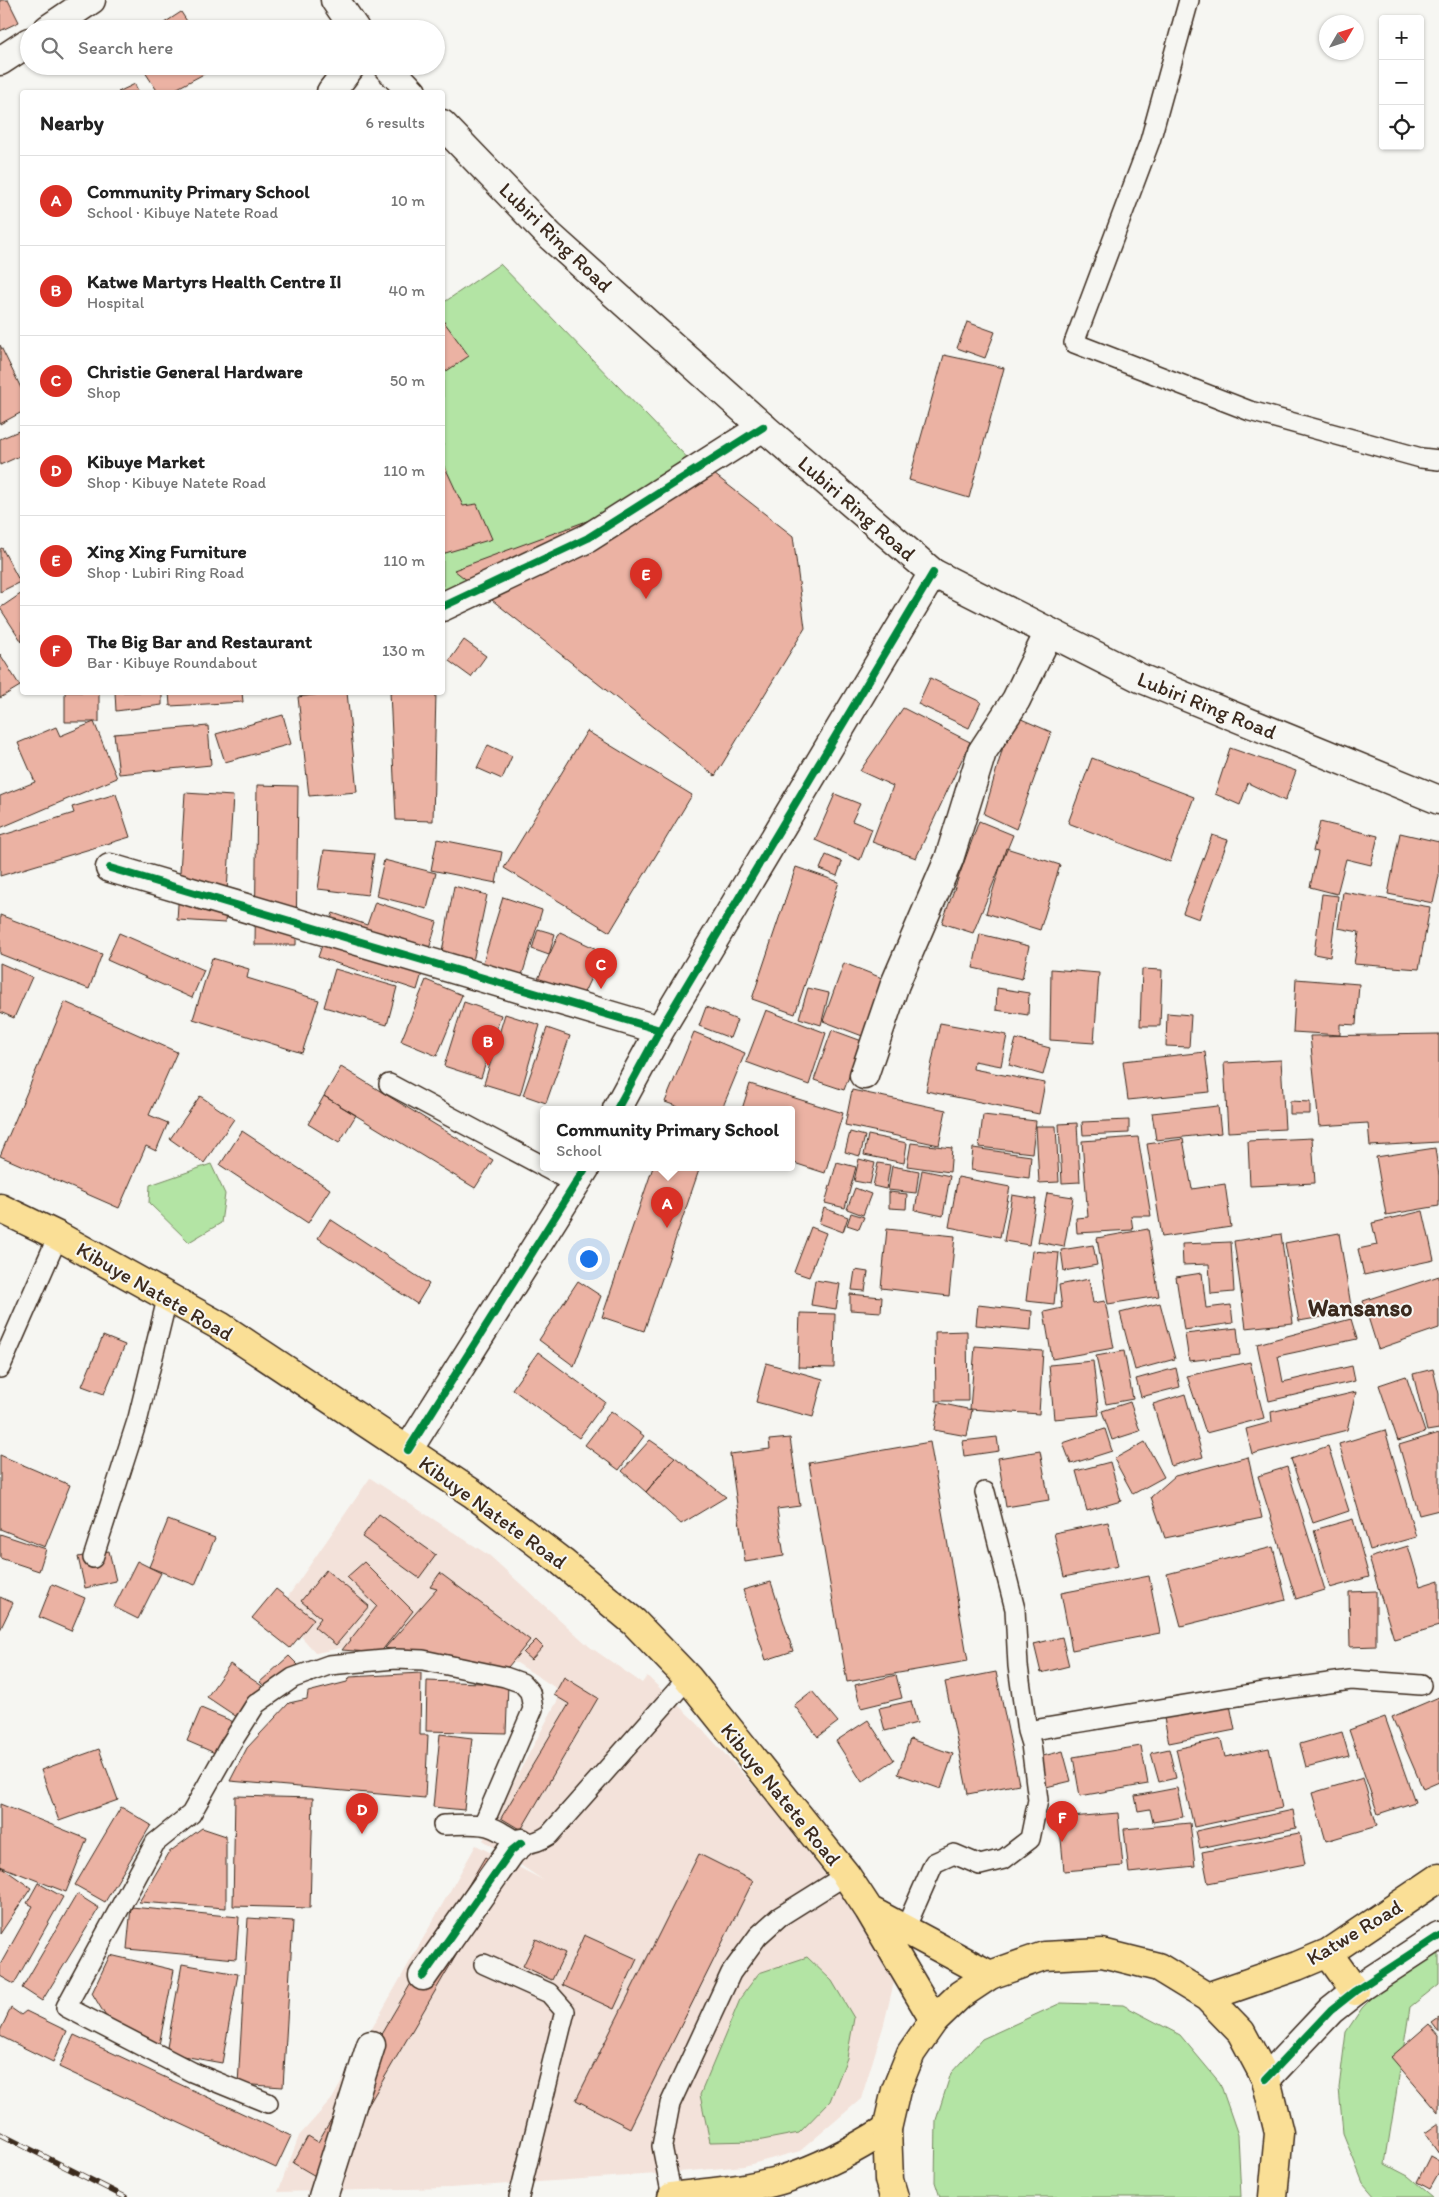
<!DOCTYPE html>
<meta charset="utf-8">
<style>
body{margin:0;font-family:Itim,sans-serif;background:#f2f2f2;color:#222}
.controls{position:absolute;right:15px;top:15px;display:grid;overflow:hidden;border-radius:5px;box-shadow:0 1px 4px #0004}
.controls button{width:45px;height:45px;display:grid;place-items:center;padding:0;border:0;border-bottom:1px solid #e0e0e0;background:#fff;color:#222;font:25px sans-serif}
.compass{position:absolute;left:1319px;top:15px;width:45px;height:45px;border-radius:50%;background:#fff;box-shadow:0 1px 4px #0004;rotate:51deg}
.you{position:absolute;left:588px;top:1258px;width:18px;height:18px;margin:-12px;border:4px solid #fff;border-radius:50%;background:#1a73e8;box-shadow:0 0 0 8px #1a73e833}
.badge{display:grid;place-items:center;width:32px;height:32px;border-radius:50%;background:#d93025;color:#fff;font-size:16px;font-weight:700}
.pin{position:absolute;translate:-50% -41px;filter:drop-shadow(0 1px 2px #0008)}
.pin::after{content:'';position:absolute;top:26px;width:18px;height:15px;background:inherit;clip-path:polygon(0 0,100% 0,50% 100%)}
.popup{position:absolute;left:540px;top:1106px;width:255px;height:65px;box-sizing:border-box;display:grid;place-content:center;border-radius:5px;background:#fff;filter:drop-shadow(0 1px 4px #0005);font-size:16px;white-space:nowrap;color:#767676}
.popup b{font-size:19px;color:#222}
.popup::after{content:'';position:absolute;left:50%;top:100%;margin-left:-10px;border:10px solid transparent;border-top-color:#fff}
.list{margin:0;padding:0;list-style:none}
h2{display:flex;justify-content:space-between;align-items:center;height:65px;margin:0;padding:0 20px;font-size:21px}
h2 small{font-size:16px;font-weight:400;color:#767676}
.list li{display:grid;grid-template-columns:32px 1fr auto;gap:15px;align-items:center;box-sizing:border-box;height:90px;padding:0 20px;border-top:1px solid #e0e0e0}
.list b{display:block;font-size:19px;white-space:nowrap}
.list p{margin:0;font-size:16px;white-space:nowrap;color:#767676}
.list em{font-size:16px;font-style:normal;color:#767676}
.icon{flex:none;width:28px;height:28px;fill:none;stroke:currentColor;stroke-width:2;stroke-linecap:round;stroke-linejoin:round}
.map{position:relative;flex:none;width:1439px;height:2197px;overflow:hidden}
.search{position:absolute;background:#fff;box-shadow:0 1px 4px #0004;left:20px;top:20px;width:425px;height:55px;display:flex;align-items:center;gap:12px;box-sizing:border-box;padding:0 18px;border-radius:28px;color:#767676;font-size:19px}
.panel{position:absolute;background:#fff;box-shadow:0 1px 4px #0004;left:20px;top:90px;width:425px;height:605px;border-radius:5px}
.map>svg:first-child{display:block}
</style>
<div class="map">
<svg width="1439" height="2197" viewBox="0 0 1439 2197">
<rect width="100%" height="100%" fill="#f6f6f2"/>
<filter id="ink" filterUnits="userSpaceOnUse"><feTurbulence type="fractalNoise" baseFrequency=".02" numOctaves="2"/><feDisplacementMap in="SourceGraphic" scale="10" xChannelSelector="R" yChannelSelector="G"/><feConvolveMatrix kernelMatrix="1 2 1 2 8 2 1 2 1" color-interpolation-filters="sRGB"/></filter>
<g filter="url(#ink)">
<path fill="#f3e2da" d="M370,1478L490,1556L590,1647L642,1683L647,1676L696,1722L770,1804L845,1900L894,1982L884,2024L861,2099L800,2151L744,2166L657,2174L450,2188L278,2192L299,2136L332,2099L476,1845L543,1880L483,1840L562,1692L517,1663L361,1644L316,1653L278,1611Z"/>
<path fill="#b3e4a4" stroke="#778761" d="M500,264L704,475L443,603V303Z
M211,1164L225,1194L221,1223L189,1242L149,1203L150,1185Z
M1439,1951V1984L1410,2007L1385,2164L1408,2176L1433,2197H1375L1363,2183L1343,2133L1339,2088L1346,2032L1362,2008L1387,1983Z
M807,1957L832,1981L854,2018L847,2058L830,2101L799,2133L757,2141L710,2142L700,2095L741,1997L759,1973Z
M1061,2003L1123,2005L1180,2035L1220,2083L1238,2135L1241,2197H940L935,2182L936,2120L951,2073L982,2039Z"/>
<path fill="#ebb2a3" stroke="#3b2a1e" d="M0,0H8L19,22L0,31Z
M181,12L192,29H155Z
M141,66H216L217,67L170,92H158Z
M135,84L138,92H118Z
M442,319L469,356L442,374Z
M967,322L995,332L985,358L957,348Z
M0,345L22,390V412L0,424Z
M944,355L1004,368L969,498L909,480Z
M21,430L22,455L0,465V439Z
M442,467H445L463,506L477,504L492,539L442,554Z
M714,474L793,536L805,628L715,776L454,570Z
M2,548L20,582L0,592V549Z
M22,593V642L0,608Z
M464,640L486,656L471,677L449,661Z
M0,654L20,686L0,698Z
M930,678L981,702L969,728L918,704Z
M65,692H99V722H65Z
M115,692H162V705L116,711Z
M169,692H242L243,702L170,706Z
M337,692H347L357,792L309,796L298,697Z
M390,692H436L433,821L396,820Z
M903,708L970,742L916,858L872,842L893,786L860,771Z
M283,715L291,744L225,762L216,734Z
M1012,715L1051,732L1016,829L984,814Z
M94,722L117,778L0,828V796L35,782L18,743L56,727L60,736Z
M208,726L211,765L119,774L114,734Z
M587,731L692,795L610,932L504,868Z
M488,745L512,756L502,779L477,768Z
M1230,748L1296,771L1285,801L1248,783L1240,805L1215,794Z
M1092,758L1194,797L1170,862L1068,823Z
M257,785L298,786L296,945H255Z
M185,793L233,796L225,923L177,920Z
M116,794L130,837L0,876V836L74,813L72,807Z
M835,794L860,804L852,821L872,829L860,860L815,840Z
M979,821L1013,835L973,933L942,923Z
M1320,822L1378,836L1371,865L1346,859L1337,894L1310,887L1318,852L1313,851Z
M1400,833L1439,842V876L1433,903L1388,894Z
M1212,835L1228,840L1199,919L1183,913Z
M437,839L502,852L496,883L431,870Z
M1006,848L1060,865L1040,930L986,913Z
M324,850L374,854L368,895L318,889Z
M826,855L842,862L837,876L820,869Z
M384,860L436,873L427,909L376,896Z
M796,867L839,882L795,1014L752,999Z
M454,886L487,895L473,961L442,952Z
M1343,892L1430,907L1419,969L1354,964L1359,932L1338,928Z
M1322,894L1338,896L1330,957L1314,954Z
M503,897L542,910L520,982L481,969Z
M375,902L437,922L417,990L318,957L333,913L367,925Z
M0,915L102,954L89,989L0,954Z
M538,929L555,934L549,955L532,949Z
M560,932L603,952L573,1016L530,996Z
M119,933L204,970L192,998L107,960Z
M980,934L1029,946L1022,979L973,968Z
M212,958L249,969L247,978L319,1000L302,1053L193,1019Z
M0,963L32,977L14,1018L0,1012Z
M844,963L887,980L865,1037L823,1021Z
M335,969L397,987L387,1025L324,1007Z
M1051,969L1099,973L1094,1043L1050,1040Z
M1142,969L1162,970L1160,1026H1140Z
M1296,979L1359,984L1356,1025L1340,1024V1035L1293,1032Z
M426,980L462,995L437,1056L401,1041Z
M808,988L829,993L821,1025L799,1018Z
M997,988L1029,993L1028,1015L996,1010Z
M65,1002L177,1052L149,1115L168,1123L156,1151L146,1146L119,1208L0,1156Z
M464,1002L501,1015L481,1078L444,1066Z
M706,1007L737,1020L730,1038L699,1026Z
M766,1010L826,1033L809,1085L746,1062Z
M1167,1013L1191,1015L1189,1047L1166,1046Z
M505,1014L540,1025L520,1095L484,1084Z
M940,1023L1007,1035L1001,1066L974,1061L973,1069L1045,1083L1039,1114L926,1091Z
M547,1028L570,1036L546,1103L523,1095Z
M832,1030L862,1041L844,1090L814,1080Z
M694,1032L745,1053L722,1109H684L665,1102Z
M1439,1034V1142L1370,1146L1368,1123L1319,1126L1310,1036Z
M1016,1039L1050,1048L1043,1075L1009,1065Z
M1205,1052L1210,1092L1128,1100L1123,1061Z
M1281,1060L1285,1129L1228,1132L1224,1063Z
M341,1067L493,1160L475,1188L324,1096Z
M750,1084L843,1113L825,1173L791,1162V1109H742Z
M852,1090L946,1110L939,1145L845,1125Z
M200,1096L234,1119L204,1163L170,1139Z
M324,1096L356,1115L339,1143L308,1124Z
M1290,1101L1310,1102V1114H1290Z
M1218,1106L1221,1133L1156,1140L1152,1113Z
M983,1115L1036,1121L1032,1153L979,1147Z
M1129,1120V1133L1083,1135L1082,1122Z
M1077,1123L1080,1182L1062,1183L1059,1124Z
M1036,1126H1056L1059,1182L1039,1183Z
M242,1131L330,1189L308,1223L220,1165Z
M850,1132L865,1136L860,1156L845,1152Z
M868,1135L907,1143L904,1163L864,1155Z
M1138,1137L1151,1216H1131L1133,1230L1077,1233L1076,1218L1088,1217L1082,1141Z
M1312,1138L1315,1183L1250,1186L1248,1141Z
M1183,1139L1192,1189L1225,1184L1231,1227L1162,1237L1147,1144Z
M911,1143L952,1148L950,1172L907,1166Z
M973,1148L1031,1156L1029,1178L971,1170Z
M1435,1148L1439,1176V1206L1386,1215L1376,1157Z
M859,1159L875,1163L870,1184L854,1181Z
M837,1162L856,1167L845,1208L825,1203Z
M878,1163L890,1165L886,1189L873,1186Z
M892,1166L919,1171L916,1193L888,1190Z
M653,1167H700L644,1331L602,1317Z
M922,1170L950,1176L943,1216L915,1210Z
M958,1177L1010,1187L1000,1237L949,1227Z
M855,1188L871,1194L863,1215L847,1209Z
M889,1192L907,1194L906,1209L889,1208Z
M1047,1193L1073,1197L1064,1247L1038,1242Z
M1012,1195L1036,1199L1029,1245L1004,1241Z
M824,1208L848,1217L843,1232L819,1223Z
M1423,1211L1434,1260L1364,1275L1358,1249L1377,1245L1372,1223Z
M851,1213L864,1217L859,1229L847,1225Z
M330,1219L429,1284L417,1304L318,1238Z
M811,1227L826,1233L809,1277L794,1272Z
M887,1229L955,1236L949,1296L881,1288Z
M1148,1229L1159,1296L1108,1304L1097,1238Z
M1339,1233L1352,1312L1299,1321L1285,1243Z
M1281,1234L1293,1323L1246,1328L1234,1241Z
M1231,1242L1234,1292L1211,1294L1209,1264L1183,1265L1182,1244Z
M1093,1245L1097,1265L1064,1271L1061,1250Z
M1032,1251L1059,1253L1054,1304L1026,1301Z
M855,1270L868,1272L865,1291L852,1290Z
M1202,1273L1206,1308L1231,1305L1233,1323L1184,1330L1176,1277Z
M1439,1276V1328L1378,1349L1363,1301Z
M1089,1279L1093,1303L1105,1301L1114,1348L1052,1359L1044,1312L1062,1308L1059,1285Z
M815,1280L840,1284L836,1309L811,1305Z
M578,1281L601,1296L574,1366L539,1340Z
M850,1294L882,1297L881,1312L850,1310Z
M1160,1303L1175,1359L1135,1370L1120,1313Z
M978,1305L1032,1311L1031,1330L976,1325Z
M800,1313L835,1314L834,1368L798,1367Z
M1351,1319L1357,1339L1278,1356L1283,1382L1352,1366L1355,1381L1269,1401L1257,1344Z
M1237,1328L1240,1355L1189,1361L1185,1334Z
M967,1331L968,1401H936L935,1332Z
M103,1336L125,1345L104,1394L82,1386Z
M975,1346L1043,1351L1039,1414L970,1409Z
M1124,1351L1133,1399L1106,1404L1096,1356Z
M538,1352L605,1402L579,1438L512,1389Z
M1093,1361L1099,1415L1054,1419L1049,1365Z
M1250,1362L1264,1418L1206,1433L1187,1376Z
M766,1363L823,1379L813,1417L756,1402Z
M1176,1368L1180,1387L1141,1397L1136,1379Z
M1433,1369L1439,1394V1429L1427,1431L1413,1374Z
M1406,1376L1425,1432L1398,1441L1379,1385Z
M1356,1392L1347,1430L1252,1454L1246,1429L1272,1422L1271,1412Z
M1185,1394L1203,1457L1171,1466L1153,1404Z
M1130,1402L1140,1431L1112,1440L1102,1411Z
M939,1403L972,1410L967,1436L934,1430Z
M611,1411L644,1436L619,1470L585,1445Z
M1105,1429L1112,1451L1071,1464L1063,1443Z
M1385,1430L1416,1537L1370,1550L1339,1444Z
M1439,1433V1510L1419,1515L1399,1445Z
M997,1437L999,1451L964,1456L962,1441Z
M790,1438L800,1506L777,1509L784,1556L745,1562L730,1454L770,1449L769,1440Z
M650,1440L675,1457L646,1492L622,1471Z
M930,1442L968,1661L847,1682L809,1463Z
M1145,1442L1164,1477L1133,1494L1114,1459Z
M1328,1446L1349,1511L1313,1523L1291,1459Z
M1040,1451L1049,1500L1006,1507L998,1458Z
M0,1455L70,1485L45,1547L0,1529Z
M675,1457L726,1497L681,1524L646,1492Z
M1248,1457L1262,1518L1165,1538L1151,1497L1175,1476Z
M1110,1462L1121,1501L1087,1511L1076,1471Z
M1287,1467L1325,1590L1296,1599L1258,1476Z
M379,1514L436,1555L419,1578L362,1537Z
M1353,1519L1369,1577L1330,1588L1314,1530Z
M168,1520L215,1538L195,1585L149,1567Z
M1108,1522L1118,1566L1064,1577L1054,1533Z
M0,1534L46,1549L39,1571L0,1558Z
M1408,1546L1420,1586L1439,1580V1626L1394,1639L1369,1558Z
M1273,1547L1286,1600L1181,1626L1167,1574Z
M109,1551L116,1581L85,1588L78,1557Z
M137,1561L161,1573L138,1619L114,1607Z
M364,1562L413,1611L380,1653L342,1650L377,1606L347,1577Z
M326,1570L369,1606L336,1645L314,1627L321,1618L301,1601Z
M440,1573L530,1640L504,1672L385,1648L437,1589L430,1587Z
M1149,1576L1160,1633L1072,1650L1061,1593Z
M771,1582L793,1651L766,1660L743,1590Z
M52,1584L85,1598L71,1631L39,1617Z
M276,1589L314,1619L290,1648L252,1618Z
M1376,1591V1646L1350,1647L1349,1592Z
M0,1597L13,1603L0,1630Z
M1062,1637L1069,1666L1041,1673L1034,1644Z
M536,1640L543,1647L531,1660L523,1653Z
M289,1656L305,1672L277,1698L260,1682Z
M230,1664L262,1686L240,1719L207,1697Z
M996,1672L1019,1784L968,1794L945,1682Z
M421,1673L420,1735H428L425,1798L230,1781L247,1748L289,1703L307,1699L308,1692L347,1682L350,1677Z
M896,1675L902,1698L861,1708L855,1685Z
M564,1677L598,1698L521,1830L501,1818L569,1704L554,1695Z
M427,1681L508,1684L506,1733L426,1731Z
M812,1691L838,1722L818,1737L794,1705Z
M1439,1697V1782L1423,1789L1392,1717Z
M911,1701L917,1723L885,1731L879,1708Z
M1230,1705L1235,1730L1169,1743L1164,1718Z
M201,1708L236,1723L222,1756L187,1741Z
M1385,1717L1415,1802L1378,1814L1349,1730Z
M868,1720L894,1760L862,1782L836,1741Z
M1342,1732L1349,1756L1306,1767L1300,1744Z
M440,1734L472,1738L464,1810L433,1807Z
M910,1739L953,1754L941,1789L898,1774Z
M1221,1739L1225,1757L1269,1748L1282,1808L1194,1827L1176,1749Z
M1141,1746L1148,1784L1080,1796L1073,1757Z
M99,1749L118,1800L59,1821L41,1770Z
M1169,1749L1176,1778L1159,1782L1151,1753Z
M1063,1751L1071,1781L1042,1788L1035,1758Z
M1363,1778L1377,1826L1326,1841L1312,1793Z
M1177,1788L1183,1817L1153,1822L1150,1809L1138,1811L1135,1796Z
M235,1796L313,1798L310,1908L233,1906Z
M0,1804L87,1839L66,1892L0,1866Z
M121,1807L151,1825L105,1902L75,1885Z
M1293,1810L1296,1828L1200,1848L1196,1831Z
M1118,1813L1123,1866L1064,1871L1059,1818Z
M1190,1823L1195,1866L1129,1873L1124,1829Z
M202,1828L226,1836V1908L139,1902L168,1853Z
M1299,1833L1305,1864L1208,1883L1202,1852Z
M699,1854L753,1881L630,2128L576,2100Z
M485,1857L506,1870L324,2181L293,2163L308,2136L318,2142Z
M0,1866L31,1888L0,1934Z
M38,1883L63,1897L14,1984L0,1976V1965L33,1906L27,1903Z
M77,1894L99,1908L42,2001L22,1988Z
M131,1907L239,1917L236,1959L127,1949Z
M248,1918L293,1921L283,2087L238,2084Z
M584,1935L637,1959L614,2009L562,1985Z
M536,1939L565,1953L552,1980L523,1966Z
M110,1955L174,1970L158,2050L111,2025L92,1993Z
M182,1964L238,1974L222,2063L166,2053Z
M11,2008L21,2015L26,2011L67,2031L53,2062L0,2036V2031Z
M1439,2018V2032L1432,2023Z
M1429,2024L1439,2036L1438,2112L1391,2057Z
M74,2035L291,2136L276,2168L59,2067Z
M1439,2123V2153L1425,2133Z
M1430,2156L1439,2161V2173L1430,2189L1417,2182Z"/>
<g fill="none" stroke-linecap="round" stroke-linejoin="round">
<g stroke="#3b2a1e" stroke-width="22">
<path id="lane" d="M1189,0L1150,141L1074,343L1250,411L1421,458L1439,460
M389,1084L543,1166
M544,1167L576,1184
M0,1368L58,1236
M985,1492L1015,1609L1018,1666L1027,1731
M93,1558L138,1418L168,1295
M443,1825C455,1825 469,1823 482,1825C510,1828 515,1857 549,1835L688,1678
M905,1929L934,1863L954,1854L980,1865L1004,1859L1030,1839L1038,1800L1031,1744L1027,1731L1263,1692L1351,1680L1421,1685
M484,1964L549,1993L565,2011L519,2197
M268,2103L192,2072L66,2007L155,1843L191,1814L230,1745L256,1704L293,1678L329,1665L395,1659L423,1660L505,1677L522,1683L530,1692L533,1709L483,1825
M672,2197L662,2146L670,2104L731,1973L758,1936L779,1917L846,1875"/>
</g>
<g stroke="#3b2a1e" stroke-width="31">
<path id="street" d="M48,29L91,0
M0,61L29,42
M331,92L351,66
M442,607L588,538L763,427
M110,868L660,1030
M864,1075L895,984L949,859L982,752L1016,700L1049,632
M617,1109L660,1030L933,573
M408,1450L586,1167
M423,1976L511,1851L521,1843
M323,2197L371,2045"/>
</g>
<g stroke="#3b2a1e" stroke-width="31">
<path id="secondary" d="M335,0L355,29
M387,66L412,92
M442,124L550,236L763,427L933,573L1140,678L1439,800
M1266,2079L1331,2010L1355,1991L1439,1936"/>
</g>
<g stroke="#3b2a1e" stroke-width="31">
<path id="primary" d="M0,1208L58,1236L220,1326L472,1493L562,1562L634,1622L688,1678L846,1875L869,1910L934,2020
M869,1910L990,1975
M672,2197C710,2192 750,2190 787,2178C823,2167 855,2149 887,2129"/>
</g>
<g stroke="#3b2a1e" stroke-width="31">
<path id="highway" d="M1328,1953L1355,1991
M1207,1997L1297,1966L1328,1953L1439,1878
M894,2197L889,2180L887,2129L896,2090L911,2053L934,2020L960,1995L990,1975L1044,1956L1102,1953L1158,1967L1207,1997L1241,2032L1266,2079L1279,2133L1273,2197"/>
</g>
<use href="#lane" stroke="#f6f6f2" stroke-width="19"/>
<use href="#street" stroke="#f6f6f2" stroke-width="28"/>
<use href="#secondary" stroke="#f6f6f2" stroke-width="28"/>
<use href="#primary" stroke="#fadf96" stroke-width="28"/>
<use href="#highway" stroke="#fadf96" stroke-width="28"/>
<g stroke="#3b2a1e" stroke-width="5.5">
<path id="rail" d="M0,2134L125,2197"/>
</g>
<use href="#rail" stroke="#f6f6f2" stroke-width="4" stroke-dasharray="11" stroke-linecap="butt"/>
<g stroke="#f6f6f2" stroke-width="11">
<path id="cycleway" d="M442,607L588,538L763,427
M110,868L660,1030
M617,1109L660,1030L933,573
M408,1450L586,1167
M423,1976L511,1851L521,1843
M1266,2079L1331,2010L1355,1991L1439,1936"/>
</g>
<use href="#cycleway" stroke="#00873e" stroke-width="8"/>
</g>
</g>
<g text-anchor="middle" dominant-baseline="central" stroke-width="4" stroke-linejoin="round" paint-order="stroke">
<g font-size="21" fill="#3b2a1e" stroke="#f6f6f2">
<text transform="translate(556 237) rotate(44)">Lubiri Ring Road</text>
<text transform="translate(857 508) rotate(41)">Lubiri Ring Road</text>
<text transform="translate(1207 705) rotate(22)">Lubiri Ring Road</text>
<text transform="translate(155 1291) rotate(30)">Kibuye Natete Road</text>
<text transform="translate(493 1512) rotate(36)">Kibuye Natete Road</text>
<text transform="translate(781 1794) rotate(51)">Kibuye Natete Road</text>
<text transform="translate(1354 1932) rotate(-31)">Katwe Road</text>
</g>
<g font-size="24" font-weight="bold" fill="#3b2a1e" stroke="#f6f6f2">
<text x="1360" y="1307">Wansanso</text>
</g>
</g>
</svg>
<div class="controls">
<button>+</button>
<button>−</button>
<button><svg class="icon" aria-label="locate" viewBox="0 0 24 24"><circle cx="12" cy="12" r="6"/><path d="M12 2v4M12 18v4M2 12h4M18 12h4"/></svg></button>
</div>
<svg class="compass" viewBox="-18 -18 36 36"><path d="M0-13l5 13h-10z" fill="#e53935"/><path d="M0 13l5-13h-10z" fill="#767676"/></svg>
<div class="you"></div>
<div class="pin badge" style="left:667px;top:1228px">A</div>
<div class="popup"><b>Community Primary School</b>School</div>
<div class="pin badge" style="left:488px;top:1066px">B</div>
<div class="pin badge" style="left:601px;top:989px">C</div>
<div class="pin badge" style="left:362px;top:1834px">D</div>
<div class="pin badge" style="left:646px;top:599px">E</div>
<div class="pin badge" style="left:1062px;top:1842px">F</div>
<div class="search"><svg class="icon" aria-label="search" viewBox="0 0 24 24"><circle cx="10" cy="10" r="6"/><path d="M15 15l6 6"/></svg>Search here</div>
<section class="panel">
<h2>Nearby<small>6 results</small></h2>
<ul class="list">
<li><span class="badge">A</span><div><b>Community Primary School</b><p>School · Kibuye Natete Road</p></div><em>10 m</em></li>
<li><span class="badge">B</span><div><b>Katwe Martyrs Health Centre II</b><p>Hospital</p></div><em>40 m</em></li>
<li><span class="badge">C</span><div><b>Christie General Hardware</b><p>Shop</p></div><em>50 m</em></li>
<li><span class="badge">D</span><div><b>Kibuye Market</b><p>Shop · Kibuye Natete Road</p></div><em>110 m</em></li>
<li><span class="badge">E</span><div><b>Xing Xing Furniture</b><p>Shop · Lubiri Ring Road</p></div><em>110 m</em></li>
<li><span class="badge">F</span><div><b>The Big Bar and Restaurant</b><p>Bar · Kibuye Roundabout</p></div><em>130 m</em></li>
</ul>
</section>
</div>
